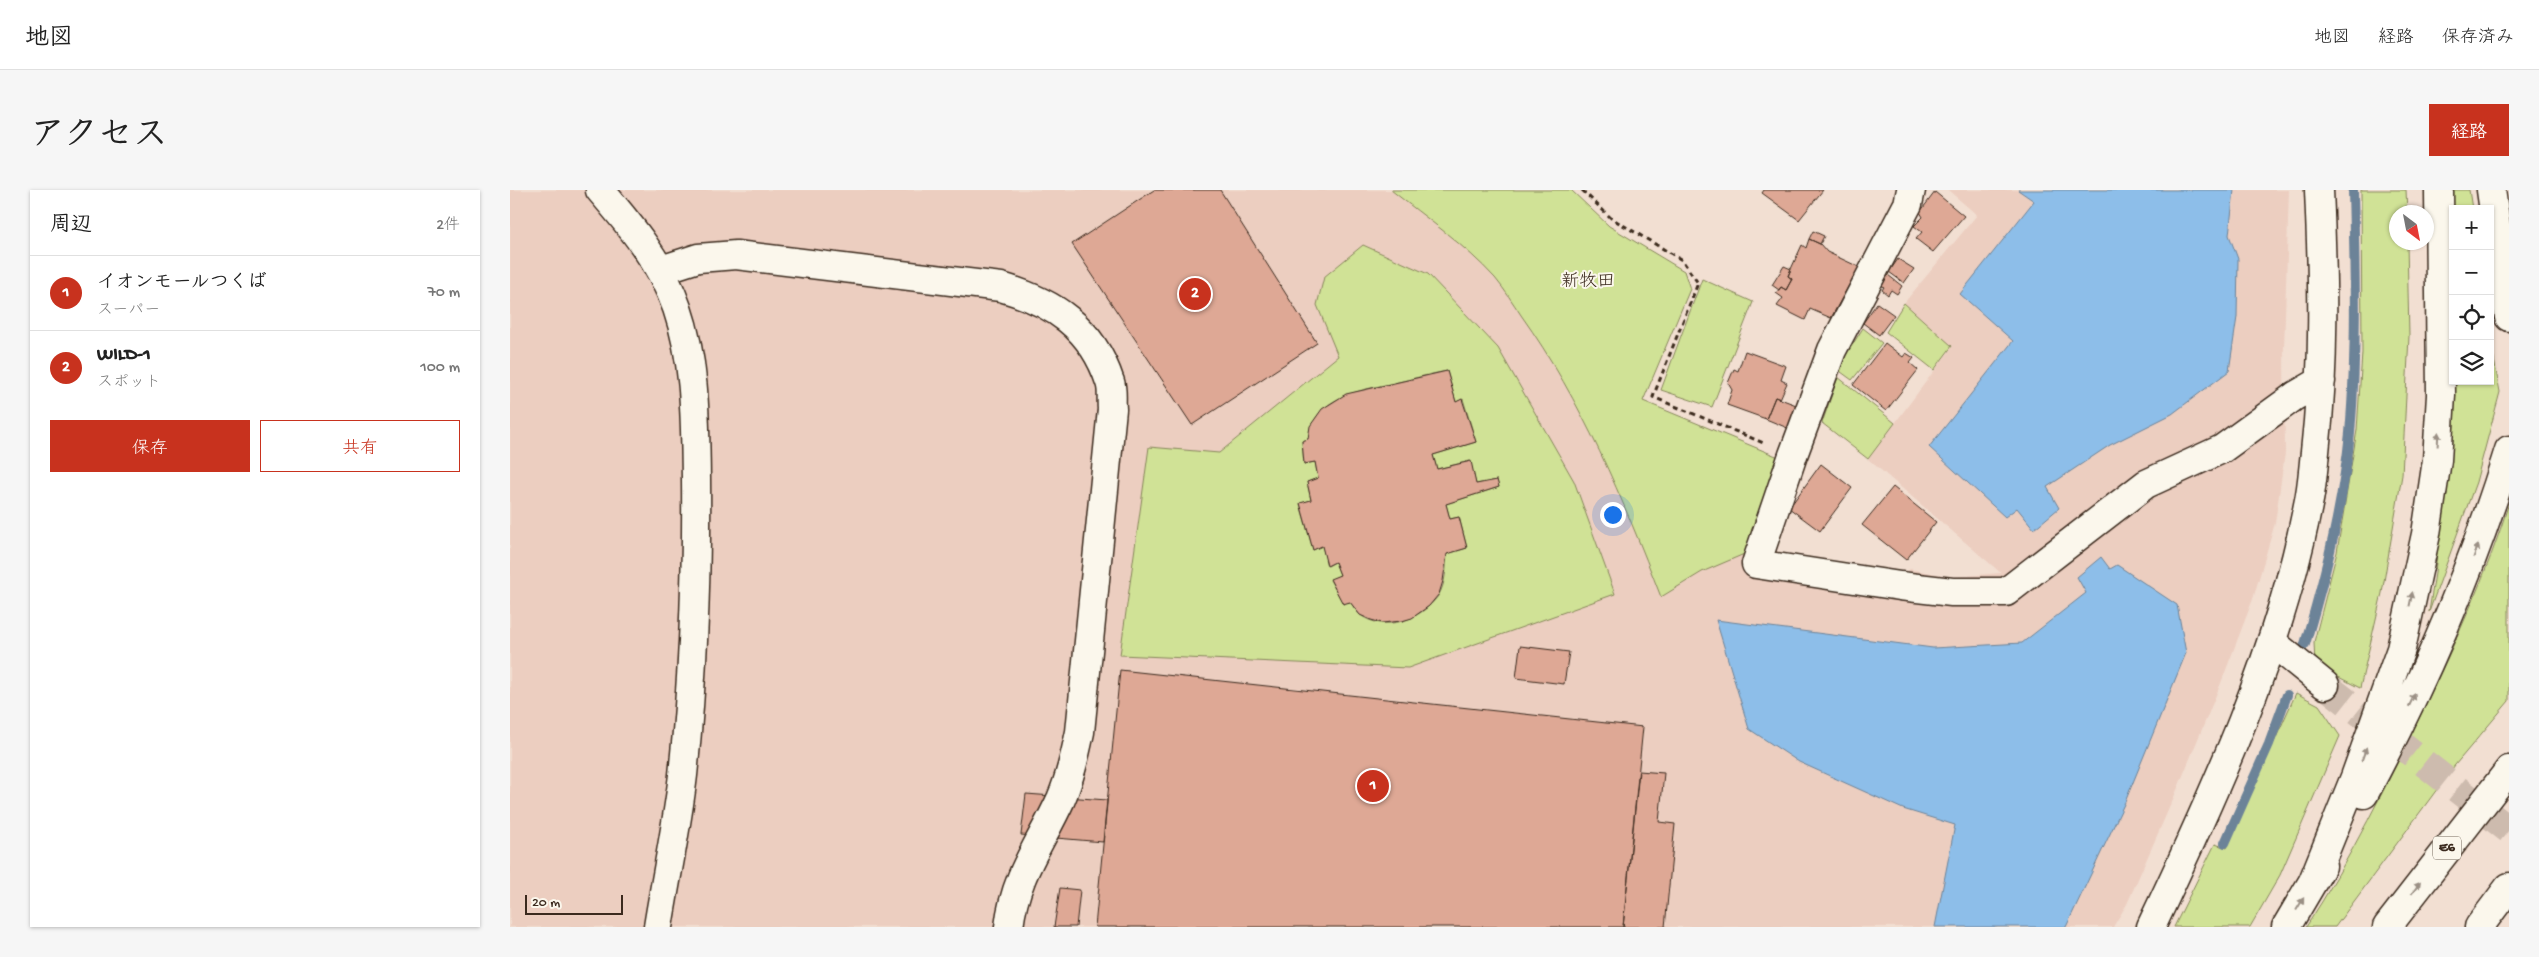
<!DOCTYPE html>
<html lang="ja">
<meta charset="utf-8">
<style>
body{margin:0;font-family:"Gochi Hand","Klee One",sans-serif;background:#f6f6f6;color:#222}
.controls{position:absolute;right:15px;top:15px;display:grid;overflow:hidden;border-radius:0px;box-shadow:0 1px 4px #0004}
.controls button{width:45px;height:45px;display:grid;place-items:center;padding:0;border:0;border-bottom:1px solid #e0e0e0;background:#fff;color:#222;font:25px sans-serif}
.compass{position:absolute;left:1879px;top:15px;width:45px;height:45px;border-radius:50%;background:#fff;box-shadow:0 1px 4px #0004;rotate:148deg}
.scale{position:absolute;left:15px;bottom:12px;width:98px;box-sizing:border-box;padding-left:5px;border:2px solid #3b2a1e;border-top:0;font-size:14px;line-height:18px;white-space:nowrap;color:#3b2a1e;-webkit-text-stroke:4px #fbf7ec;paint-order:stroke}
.you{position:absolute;left:1102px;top:324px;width:18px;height:18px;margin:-12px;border:4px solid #fff;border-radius:50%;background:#1a73e8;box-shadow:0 0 0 8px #1a73e833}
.badge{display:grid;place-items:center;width:32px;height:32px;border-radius:50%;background:#c8321e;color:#fff;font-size:16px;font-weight:700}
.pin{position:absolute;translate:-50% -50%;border:2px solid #fff;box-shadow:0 1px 5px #0006}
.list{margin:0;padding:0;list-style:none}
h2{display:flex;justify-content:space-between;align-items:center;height:65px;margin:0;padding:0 20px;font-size:21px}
h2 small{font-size:16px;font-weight:400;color:#767676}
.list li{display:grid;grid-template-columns:32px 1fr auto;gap:15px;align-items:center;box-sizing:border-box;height:75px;padding:0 20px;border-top:1px solid #e0e0e0}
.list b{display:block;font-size:19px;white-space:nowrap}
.list p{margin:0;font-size:16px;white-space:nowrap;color:#767676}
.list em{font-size:16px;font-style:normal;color:#767676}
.actions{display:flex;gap:10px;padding:15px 20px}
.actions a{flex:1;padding:11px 0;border:1px solid #c8321e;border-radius:0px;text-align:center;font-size:18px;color:#c8321e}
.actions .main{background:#c8321e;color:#fff}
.icon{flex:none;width:28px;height:28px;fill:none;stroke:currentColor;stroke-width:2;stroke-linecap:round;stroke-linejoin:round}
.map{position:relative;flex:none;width:1999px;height:737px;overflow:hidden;border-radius:0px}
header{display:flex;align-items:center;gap:30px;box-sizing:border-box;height:70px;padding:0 25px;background:#fff;border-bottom:1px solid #e0e0e0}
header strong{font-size:24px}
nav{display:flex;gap:28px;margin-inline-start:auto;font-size:18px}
.intro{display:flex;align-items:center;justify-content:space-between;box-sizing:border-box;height:120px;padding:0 30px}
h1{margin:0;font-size:35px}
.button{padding:12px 22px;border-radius:0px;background:#c8321e;color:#fff;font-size:18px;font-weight:700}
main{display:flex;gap:30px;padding:0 30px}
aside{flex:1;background:#fff;border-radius:0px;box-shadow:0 1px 4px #0004}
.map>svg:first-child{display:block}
</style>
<header>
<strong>地図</strong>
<nav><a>地図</a><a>経路</a><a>保存済み</a></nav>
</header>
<div class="intro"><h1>アクセス</h1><a class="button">経路</a></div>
<main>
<aside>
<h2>周辺<small>2件</small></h2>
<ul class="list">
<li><span class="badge">1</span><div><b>イオンモールつくば</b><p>スーパー</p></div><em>70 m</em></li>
<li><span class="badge">2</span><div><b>WILD-1</b><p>スポット</p></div><em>100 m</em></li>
</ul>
<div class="actions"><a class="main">保存</a><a>共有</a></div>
</aside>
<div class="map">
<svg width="1999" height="737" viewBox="0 0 1999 737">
<rect width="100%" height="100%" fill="#f2dfd2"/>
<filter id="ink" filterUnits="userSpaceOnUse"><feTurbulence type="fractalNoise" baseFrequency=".02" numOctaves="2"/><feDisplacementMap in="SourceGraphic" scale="10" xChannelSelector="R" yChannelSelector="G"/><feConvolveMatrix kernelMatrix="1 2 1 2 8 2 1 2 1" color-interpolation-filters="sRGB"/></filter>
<g filter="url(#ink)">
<path fill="#eccec0" d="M0,0H1061L1099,36L1174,81L1180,99L1133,211L1271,268L1240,362L1390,386L1400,379L1442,387L1491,383L1358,269L1442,157L1394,113L1467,25L1438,0H1779L1774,159L1775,263L1765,333L1743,409L1711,493L1667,600L1617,714L1603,737H0Z"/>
<path fill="#d0e296" stroke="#86865a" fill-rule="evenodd" d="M881,0H1061L1099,36L1174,81L1180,99L1133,211L1271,268L1239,362L1192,382L1151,407C1113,309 1072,211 1011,125C1003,113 995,100 985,88C955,55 916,28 881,0Z
M1851,0H1896L1897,22H1886V52L1897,53L1899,146L1892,285L1872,403L1850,498L1805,475L1804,452L1827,362L1847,240L1852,163Z
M1940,0H1959L1962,19H1943Z
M853,55L918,84L988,158L1064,291L1105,404L898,478L610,465L639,257L709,263L828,166L807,115L814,87ZM937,181L946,212L953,209L966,252L923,265L927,279L960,271L966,294L987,290L989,297L936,314L940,329L949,327L957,358L937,364C936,378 936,394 928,406C912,429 874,444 849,424C846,421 843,416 840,412L833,413L820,390L830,385L825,372L818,376L812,356L803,360L790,314L801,310L797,292L808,288L805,272L794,274L792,251L798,249C805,206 848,201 884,193C902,189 920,184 937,181Z
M1192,89L1243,112L1202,217L1151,200Z
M1394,113L1442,156L1424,180L1376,142Z
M1353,138L1372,153L1342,190L1327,179Z
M1980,148L1990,202L1966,292L1919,422L1925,383L1943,191H1980Z
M1328,187L1385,233L1358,269L1312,233Z
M1999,313V511L1945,575L1825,737H1796C1841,668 1877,594 1913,520C1945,453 1977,384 1999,313Z
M1786,503L1809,515L1830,546L1770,685L1740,737H1664L1705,654L1717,658Z"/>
<path fill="#8dbee9" stroke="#6c8398" d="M1508,0H1724L1719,45L1728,69L1727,127L1719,181L1662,224L1600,255L1537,297L1549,318L1524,339L1507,318L1495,327L1419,257L1503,151L1450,104L1524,11Z
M1591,367L1600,379L1607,375L1667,415L1676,463L1615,612L1556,737H1425L1445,635L1393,619L1289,572L1239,539L1206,430L1423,458L1512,453L1576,403L1567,387Z"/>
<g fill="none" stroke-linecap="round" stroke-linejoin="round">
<path stroke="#6c8398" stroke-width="10" d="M1795,454C1816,385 1833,314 1840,243C1847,162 1845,81 1843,0
M1715,653L1759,554L1777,505"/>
</g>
<path fill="#dea895" stroke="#3b2a1e" d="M644,0H710L807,153L682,235L562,54Z
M1254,0H1313L1289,30L1252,3Z
M1425,2L1454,26L1423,62L1406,49L1412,42L1404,36L1413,27L1410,22Z
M1303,41L1314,46L1310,54L1299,49Z
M1299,49L1310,54L1317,62L1349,77L1321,128L1300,119L1295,130L1267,116L1273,108L1266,103L1271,97L1276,100L1282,89L1278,86L1281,79L1292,55L1296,58Z
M1388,69L1404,79L1394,93L1379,82Z
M1274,76L1281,79L1278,86L1282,89L1276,100L1271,97L1269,100L1262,95Z
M1378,85L1392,96L1387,104L1381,100L1378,105L1372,100L1374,97L1371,95Z
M1367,113L1384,125L1369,145L1353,133Z
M1375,153L1393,167L1396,163L1404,168L1400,173L1408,180L1376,221L1343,195Z
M1235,161L1276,176L1271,190L1277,193L1270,209L1265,207L1256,229L1217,215L1222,200L1218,193L1224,179L1228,181Z
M937,181L946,212L952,209L966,252L923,265L927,279L961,271L966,294L987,290L989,297L936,314L940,329L949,327L957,358L937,364L933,391L929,404L919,416L902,428L892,431L872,433L861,430L850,425L840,412L833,414L820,389L830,385L825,372L817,376L812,356L803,360L790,313L801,310L797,292L808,288L805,272L794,274L792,251L798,249L800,236L812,219L836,204Z
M1265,207L1289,216L1280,239L1256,229Z
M1311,274L1342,298L1310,341L1279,318Z
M1383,297L1426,332L1396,370L1352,335Z
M1010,456L1059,462L1054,494L1006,488Z
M610,480L1133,537L1113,737H585Z
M1129,581L1154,583L1149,632L1165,634L1155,737H1113Z
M516,604L597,610L593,652L511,645Z
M550,698L570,700L566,737H544Z"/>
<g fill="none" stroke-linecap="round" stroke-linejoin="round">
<path stroke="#cdbbae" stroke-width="28" stroke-dasharray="28 14" stroke-linecap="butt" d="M1815,495L1999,640"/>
<g stroke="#3b2a1e" stroke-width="31">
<path id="minor" d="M90,0C121,36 151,72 167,118C186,173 185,232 186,289C187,387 183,487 173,585C167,636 156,687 148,737
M1401,0L1398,14L1322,160L1283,265L1246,374L1390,396L1442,402H1496L1636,294L1712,259L1785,206L1811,191
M151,80L188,68L226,65L491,97C543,112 582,137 600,192C603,200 601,210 602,219L570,542C565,565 560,588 551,609C530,655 505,685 499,737
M1762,452L1815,495
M1641,737C1705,602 1769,463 1798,315C1802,298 1803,280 1805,262C1815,173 1813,89 1809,0"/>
</g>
<g stroke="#3b2a1e" stroke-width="31">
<path id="highway" d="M1981,0L1999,127
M1854,604C1913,494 1962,380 1999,260
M1803,691L1845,587L1891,459L1916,344L1927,270L1931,205L1929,0
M1776,737L1812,676
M1877,737L1999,580
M1969,737L1999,697"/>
</g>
<path stroke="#3b2a1e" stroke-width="3" stroke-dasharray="5 4" stroke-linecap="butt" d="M1072,0L1101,28L1172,70L1188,93L1143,207L1256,254"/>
<use href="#minor" stroke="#fbf7ec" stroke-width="28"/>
<use href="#highway" stroke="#fbf7ec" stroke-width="28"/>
</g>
<defs><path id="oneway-solid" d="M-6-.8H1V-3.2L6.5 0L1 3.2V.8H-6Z" transform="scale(1.25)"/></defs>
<g fill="#9b9085">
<use href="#oneway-solid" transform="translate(1928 249) rotate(-87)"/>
<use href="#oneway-solid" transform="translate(1966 361) rotate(-69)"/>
<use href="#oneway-solid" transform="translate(1901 409) rotate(-78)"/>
<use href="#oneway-solid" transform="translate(1902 510) rotate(-64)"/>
<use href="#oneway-solid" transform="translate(1854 564) rotate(-70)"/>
<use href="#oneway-solid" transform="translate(1906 698) rotate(-52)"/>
<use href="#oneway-solid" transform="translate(1790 714) rotate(-59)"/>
</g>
</g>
<g text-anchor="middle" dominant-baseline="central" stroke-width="4" stroke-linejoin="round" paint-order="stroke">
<rect fill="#fbf7ec" stroke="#75685c" stroke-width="1" x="1923" y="646.5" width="28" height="23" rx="4"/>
<g font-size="14" font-weight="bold" fill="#3b2a1e">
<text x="1937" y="658">E6</text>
</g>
<g font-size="18" fill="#3b2a1e" stroke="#fbf7ec">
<text x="1078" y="92">新牧田</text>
</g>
</g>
</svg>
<div class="controls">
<button>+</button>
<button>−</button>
<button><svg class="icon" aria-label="locate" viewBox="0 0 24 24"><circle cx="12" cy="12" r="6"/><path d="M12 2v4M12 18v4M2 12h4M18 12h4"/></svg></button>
<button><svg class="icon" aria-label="layers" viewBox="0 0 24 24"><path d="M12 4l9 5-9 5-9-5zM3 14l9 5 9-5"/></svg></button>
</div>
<svg class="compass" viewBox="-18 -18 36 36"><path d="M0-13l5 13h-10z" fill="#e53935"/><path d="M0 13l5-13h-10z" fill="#767676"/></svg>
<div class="scale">20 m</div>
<div class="you"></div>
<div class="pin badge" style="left:863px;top:596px">1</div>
<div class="pin badge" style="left:685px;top:104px">2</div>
</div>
</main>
